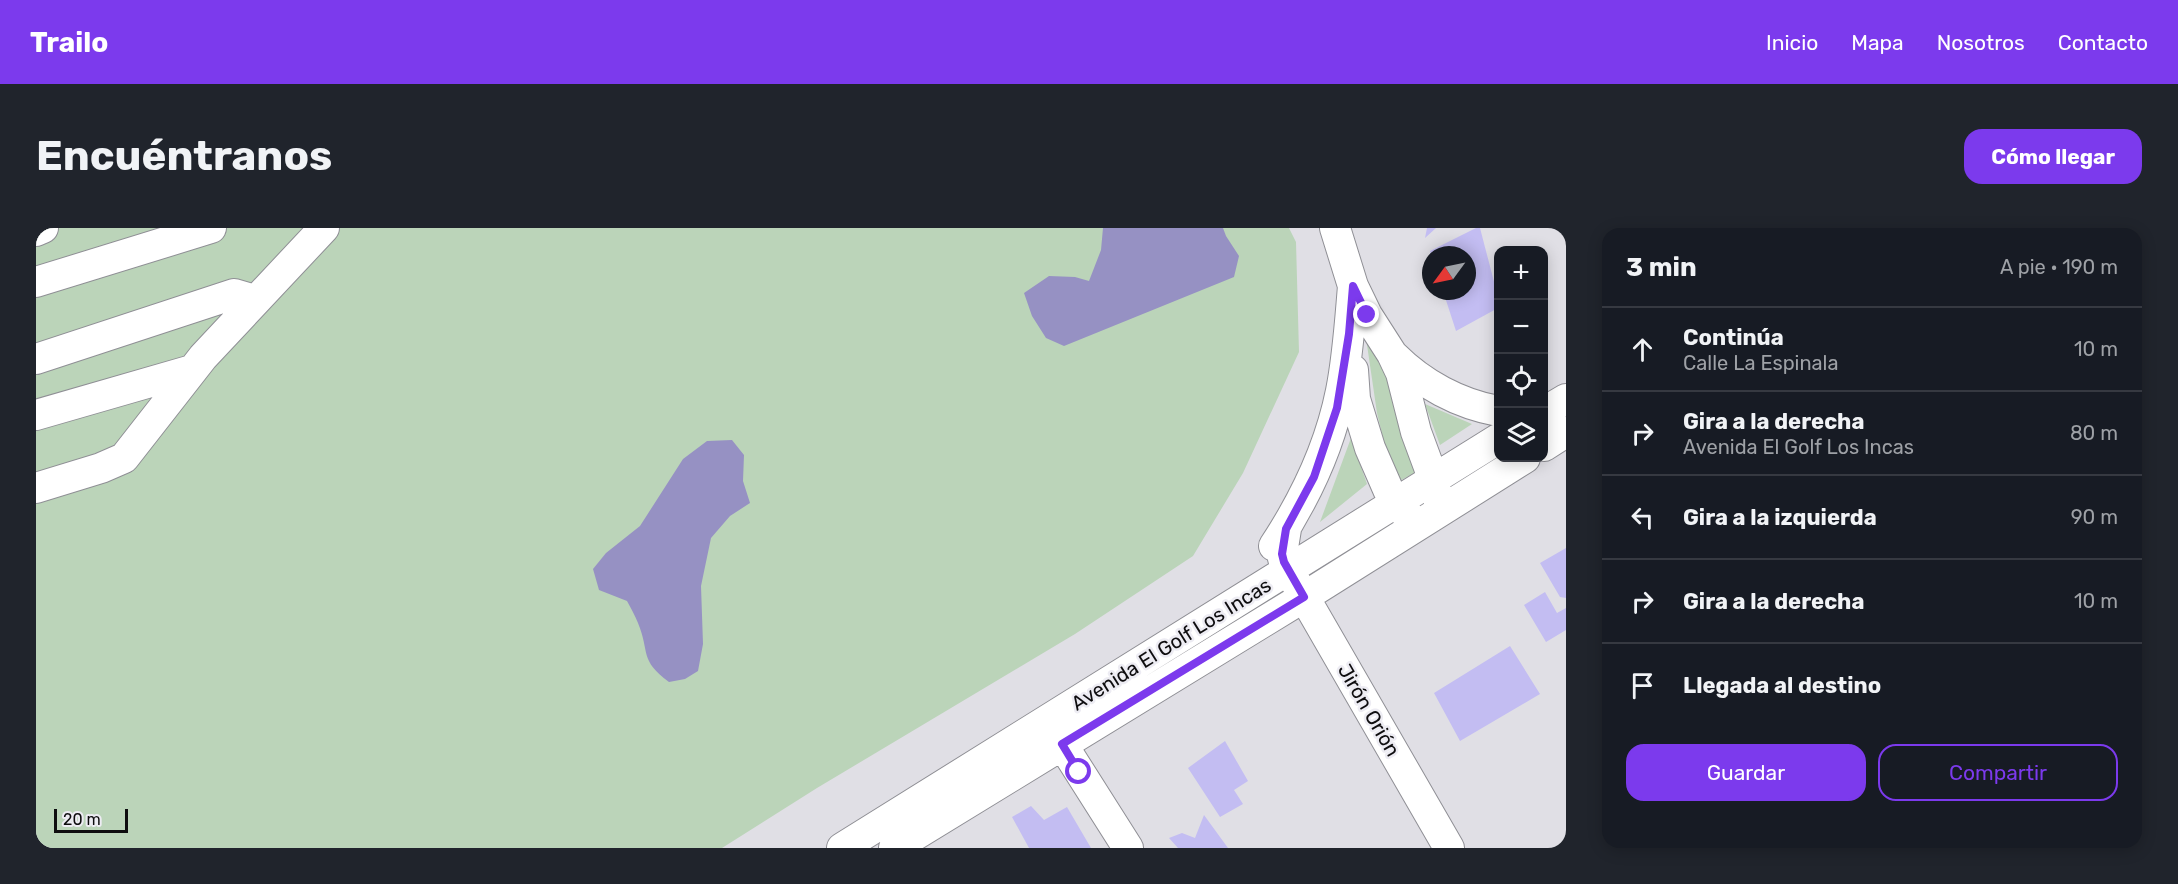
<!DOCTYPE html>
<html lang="es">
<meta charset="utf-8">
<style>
body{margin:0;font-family:Rubik,sans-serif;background:#20242c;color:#f1f3f6}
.controls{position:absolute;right:18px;top:18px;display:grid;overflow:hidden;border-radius:12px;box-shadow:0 3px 15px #0003}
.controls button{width:54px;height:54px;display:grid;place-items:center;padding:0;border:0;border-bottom:2px solid #363941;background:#171b24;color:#f1f3f6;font:30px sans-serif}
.compass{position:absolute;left:1386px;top:18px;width:54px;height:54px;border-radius:50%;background:#171b24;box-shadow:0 3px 15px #0003;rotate:237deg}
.scale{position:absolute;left:18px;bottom:15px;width:74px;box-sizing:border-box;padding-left:6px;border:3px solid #0e0d0f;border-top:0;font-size:16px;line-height:21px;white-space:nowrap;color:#0e0d0f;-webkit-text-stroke:4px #edecf3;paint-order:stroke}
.stop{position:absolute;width:18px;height:18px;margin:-14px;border:4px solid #7c3aed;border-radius:50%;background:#fff}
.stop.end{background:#7c3aed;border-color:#fff;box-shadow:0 2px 6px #0008}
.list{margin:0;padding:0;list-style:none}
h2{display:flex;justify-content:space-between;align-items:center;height:78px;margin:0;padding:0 24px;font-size:26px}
h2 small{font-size:20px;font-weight:400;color:#9ea1a6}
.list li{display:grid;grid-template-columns:39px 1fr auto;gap:18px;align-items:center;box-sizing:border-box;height:84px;padding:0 24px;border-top:2px solid #363941}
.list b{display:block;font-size:22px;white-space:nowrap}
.list p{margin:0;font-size:20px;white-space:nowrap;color:#9ea1a6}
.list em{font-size:20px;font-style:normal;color:#9ea1a6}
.actions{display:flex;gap:12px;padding:18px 24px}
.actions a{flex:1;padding:14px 0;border:2px solid #7c3aed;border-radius:18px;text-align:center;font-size:21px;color:#7c3aed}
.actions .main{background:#7c3aed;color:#fff}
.icon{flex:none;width:33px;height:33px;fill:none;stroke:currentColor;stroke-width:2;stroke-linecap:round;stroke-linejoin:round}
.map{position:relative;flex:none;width:1530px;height:620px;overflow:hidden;border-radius:18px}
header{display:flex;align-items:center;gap:36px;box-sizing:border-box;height:84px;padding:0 30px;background:#7c3aed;color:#fff}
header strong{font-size:28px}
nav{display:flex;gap:33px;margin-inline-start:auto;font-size:21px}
.intro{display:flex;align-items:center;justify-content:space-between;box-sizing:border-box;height:144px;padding:0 36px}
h1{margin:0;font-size:42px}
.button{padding:15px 27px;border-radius:18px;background:#7c3aed;color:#fff;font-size:21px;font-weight:700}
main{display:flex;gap:36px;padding:0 36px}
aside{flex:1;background:#171b24;border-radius:18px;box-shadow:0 3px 15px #0003}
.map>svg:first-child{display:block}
</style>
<header>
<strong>Trailo</strong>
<nav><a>Inicio</a><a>Mapa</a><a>Nosotros</a><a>Contacto</a></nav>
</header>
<div class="intro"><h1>Encuéntranos</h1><a class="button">Cómo llegar</a></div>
<main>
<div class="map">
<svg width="1530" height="620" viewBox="0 0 1530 620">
<rect width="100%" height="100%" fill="#e0dfe5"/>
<path fill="#bbd4b9" d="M0,0H1253L1260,14L1263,124L1207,245L1157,328L1039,406L781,560L686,620H0Z
M1330,110L1348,134L1380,244L1358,256L1341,185Z
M1389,176L1436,196L1404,217Z
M1315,210L1331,256L1284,294Z"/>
<path fill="#9691c3" d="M1067,0H1187L1190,8L1203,28L1198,49L1028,118L1010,110L996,88L988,65L1013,48L1039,49L1053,53L1065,22Z
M696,212L708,227L707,253L714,275L694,288L675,310L665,358L667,416L662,443L649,451L633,454C603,432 614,424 602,395C599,388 595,380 591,373L563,362L557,341L570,325L604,298L647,231L671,213Z"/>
<path fill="#c3bdf2" d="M1391,0H1400L1389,10Z
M1440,0H1444L1462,69V80L1420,103L1407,63H1431V27H1395L1394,23Z
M1530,320V370L1524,369L1504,335Z
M1509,364L1521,385L1530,380V402L1510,414L1488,377Z
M1474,418L1504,466L1424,513L1398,465Z
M1189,513L1212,553L1198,562L1207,576L1184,589L1152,540Z
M995,578L1008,592L1031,579L1055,620H993L976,589Z
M1168,587L1192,620H1142L1133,610L1146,605L1159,610Z"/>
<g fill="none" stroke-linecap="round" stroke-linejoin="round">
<g stroke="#8f8f95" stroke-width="32">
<path id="minor" d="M1299,0L1317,58L1331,87L1356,126L1365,145L1380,204L1397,250L1401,268
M0,3L7,0
M0,54L175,0
M1358,128C1386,156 1423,176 1462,183
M0,131L198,66L219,72
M1317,142L1319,171L1334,220L1358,275L1372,287
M1508,184L1530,171
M0,187L156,142
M1508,218L1530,204
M0,260L65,240L88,230L167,129L288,0
M1250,301L1246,326L1248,334L1413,620
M1238,318C1269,271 1294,218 1305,163C1312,128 1314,93 1317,58
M1026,516L1092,620
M806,620L1462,211
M858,620L1268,369L1489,230"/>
</g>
<use href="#minor" stroke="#fff" stroke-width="30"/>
</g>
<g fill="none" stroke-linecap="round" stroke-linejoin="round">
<path stroke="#7c3aed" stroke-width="8" d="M1043,544L1026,516L1268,369L1248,334L1246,326L1250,301L1278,249L1301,180L1313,106L1317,58L1331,87"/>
</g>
<g text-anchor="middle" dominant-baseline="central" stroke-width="5" stroke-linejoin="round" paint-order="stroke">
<g font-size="20" fill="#0e0d0f" stroke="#edecf3">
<text transform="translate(1135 416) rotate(-32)">Avenida El Golf Los Incas</text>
<text transform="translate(1333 482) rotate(60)">Jirón Orión</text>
</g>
</g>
</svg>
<div class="controls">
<button>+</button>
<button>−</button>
<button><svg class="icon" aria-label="locate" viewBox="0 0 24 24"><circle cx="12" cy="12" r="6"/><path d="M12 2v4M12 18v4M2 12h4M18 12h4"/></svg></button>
<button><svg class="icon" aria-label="layers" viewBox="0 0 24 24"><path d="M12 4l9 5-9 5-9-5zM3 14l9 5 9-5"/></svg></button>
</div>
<svg class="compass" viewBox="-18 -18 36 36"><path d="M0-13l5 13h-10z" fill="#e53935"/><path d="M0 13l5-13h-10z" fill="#9ea1a6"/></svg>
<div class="scale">20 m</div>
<div class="stop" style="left:1043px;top:544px"></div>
<div class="stop end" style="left:1331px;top:87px"></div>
</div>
<aside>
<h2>3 min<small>A pie · 190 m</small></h2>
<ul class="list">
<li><svg class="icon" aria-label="ahead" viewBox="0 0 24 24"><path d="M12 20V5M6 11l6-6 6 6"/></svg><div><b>Continúa</b><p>Calle La Espinala</p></div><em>10 m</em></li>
<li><svg class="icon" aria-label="right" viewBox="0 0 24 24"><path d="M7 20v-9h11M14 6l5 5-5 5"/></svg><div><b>Gira a la derecha</b><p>Avenida El Golf Los Incas</p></div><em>80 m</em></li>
<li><svg class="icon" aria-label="left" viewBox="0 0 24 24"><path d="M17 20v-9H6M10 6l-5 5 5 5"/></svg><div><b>Gira a la izquierda</b></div><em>90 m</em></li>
<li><svg class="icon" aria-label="right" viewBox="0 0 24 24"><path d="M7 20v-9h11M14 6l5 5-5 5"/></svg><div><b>Gira a la derecha</b></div><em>10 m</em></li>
<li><svg class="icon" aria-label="arrive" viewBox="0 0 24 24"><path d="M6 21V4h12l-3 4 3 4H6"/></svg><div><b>Llegada al destino</b></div></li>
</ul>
<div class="actions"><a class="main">Guardar</a><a>Compartir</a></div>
</aside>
</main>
